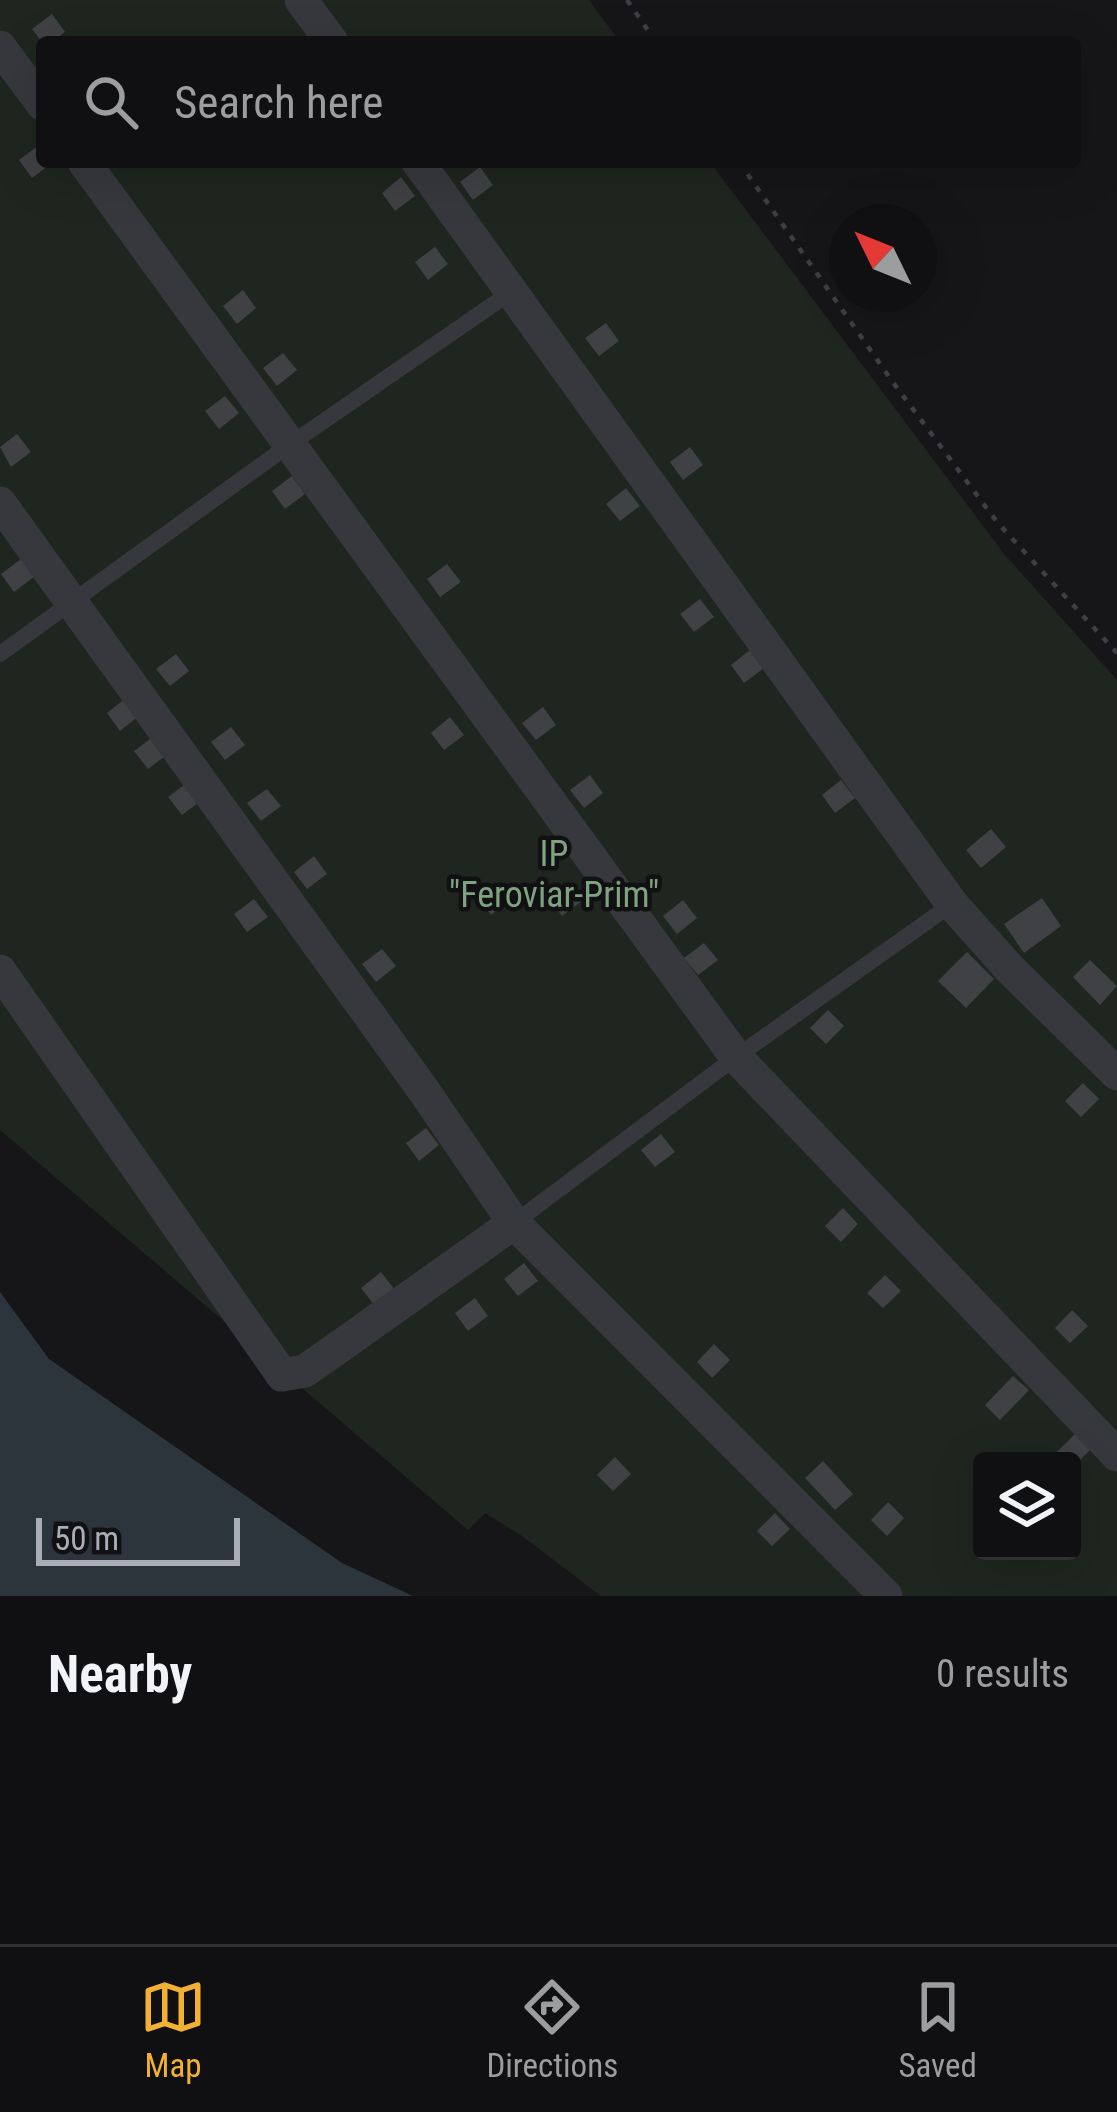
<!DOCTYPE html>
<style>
body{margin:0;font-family:"Roboto Condensed",sans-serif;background:#19191b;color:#f1f3f6}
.controls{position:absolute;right:36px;bottom:36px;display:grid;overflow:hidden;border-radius:12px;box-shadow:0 12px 48px #0002}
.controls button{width:108px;height:108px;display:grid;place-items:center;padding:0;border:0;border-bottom:3px solid #303032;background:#101012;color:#f1f3f6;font:60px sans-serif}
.compass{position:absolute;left:829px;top:204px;width:108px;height:108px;border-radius:50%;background:#101012;box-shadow:0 12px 48px #0002;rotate:313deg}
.scale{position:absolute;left:36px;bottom:30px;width:204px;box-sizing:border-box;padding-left:12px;border:6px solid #a8adb8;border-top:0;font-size:33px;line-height:42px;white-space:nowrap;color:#a8adb8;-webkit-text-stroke:9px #111113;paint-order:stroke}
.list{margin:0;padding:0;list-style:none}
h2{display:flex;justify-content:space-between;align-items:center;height:156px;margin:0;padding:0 48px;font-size:51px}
h2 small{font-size:39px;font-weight:400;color:#9c9d9f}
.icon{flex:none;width:66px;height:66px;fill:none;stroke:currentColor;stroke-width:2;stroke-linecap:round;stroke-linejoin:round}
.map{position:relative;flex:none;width:1117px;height:1596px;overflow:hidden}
.search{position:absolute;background:#101012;box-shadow:0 12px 48px #0002;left:36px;right:36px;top:36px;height:132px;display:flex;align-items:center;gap:30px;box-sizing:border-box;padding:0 42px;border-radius:12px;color:#9c9d9f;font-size:45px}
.sheet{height:348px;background:#101012}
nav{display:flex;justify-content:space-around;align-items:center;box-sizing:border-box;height:168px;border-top:3px solid #303032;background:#101012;font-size:33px;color:#9c9d9f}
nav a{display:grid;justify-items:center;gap:6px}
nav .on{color:#f2b134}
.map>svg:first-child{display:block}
</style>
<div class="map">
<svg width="1117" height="1596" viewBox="0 0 1117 1596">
<rect width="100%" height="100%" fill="#161618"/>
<path fill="#1e261f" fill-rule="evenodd" d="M0,0H589L620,42H42V162H710L1005,555L1117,680V1596H601L522,1536L485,1513L468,1530L0,1130ZM982,1461H1072V1551H982Z"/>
<path fill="#2c353c" d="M0,1292L49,1359L342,1563L413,1596H0Z"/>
<path fill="#404145" d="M52,14L65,32L52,42H42L32,29Z
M39,145L42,162H53L32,178L19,160Z
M480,167L493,185L473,200L460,182Z
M401,177L415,196L395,211L382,193Z
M435,247L448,264L428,280L415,262Z
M243,290L256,308L237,324L223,306Z
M606,323L619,341L599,356L585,338Z
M283,353L297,370L277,386L263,368Z
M225,396L239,413L219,429L205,411Z
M17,434L31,452L11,467L0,447Z
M690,447L703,465L683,480L670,462Z
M292,476L305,494L285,509L272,491Z
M626,488L640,506L620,521L606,504Z
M21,559L34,577L14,592L1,574Z
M447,564L461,582L440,597L427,579Z
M700,599L714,617L694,632L680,614Z
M750,650L764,668L744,683L731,665Z
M176,654L189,671L170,686L156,669Z
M127,697L140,715L120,731L107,713Z
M543,707L556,725L536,740L522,723Z
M450,717L464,735L444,750L431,733Z
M231,727L245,745L225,760L211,742Z
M154,736L168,754L148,769L134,751Z
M590,775L603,793L584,808L570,790Z
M841,780L855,798L835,813L822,795Z
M188,782L202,800L182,815L168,797Z
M267,789L281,806L261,821L247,803Z
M991,829L1006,847L981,868L966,850Z
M314,856L327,874L307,889L294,872Z
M497,882L511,900L491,915L477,897Z
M568,883L582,901L562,916L549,898Z
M1042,898L1061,926L1024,953L1004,924Z
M254,899L268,917L247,932L234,914Z
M683,900L697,918L677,934L663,916Z
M704,943L718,960L698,975L684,958Z
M382,949L396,966L376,982L362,964Z
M967,952L994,979L966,1008L938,981Z
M1090,960L1117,986L1100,1005L1073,977Z
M828,1010L844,1026L826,1044L810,1028Z
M1083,1083L1099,1099L1081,1117L1065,1101Z
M426,1128L439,1145L419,1161L406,1143Z
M661,1134L675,1152L655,1167L641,1150Z
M843,1208L858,1224L841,1242L825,1226Z
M524,1263L538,1281L518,1296L504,1279Z
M381,1272L395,1290L375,1306L361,1288Z
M885,1275L901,1291L883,1308L867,1293Z
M475,1298L488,1316L468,1331L455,1313Z
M1072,1310L1088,1326L1070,1343L1055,1328Z
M714,1344L730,1360L712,1378L697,1362Z
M1013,1376L1029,1390L1000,1420L985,1405Z
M1075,1434L1090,1450L1072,1468V1461H1066L1057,1452Z
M615,1457L631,1474L613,1491L597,1475Z
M823,1461L853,1494L835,1510L805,1478Z
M888,1502L904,1518L887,1536L871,1520Z
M775,1513L790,1529L772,1546L757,1531Z"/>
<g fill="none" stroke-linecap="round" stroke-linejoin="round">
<path stroke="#3d3f44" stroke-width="4.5" stroke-dasharray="6 9" stroke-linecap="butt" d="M627,0L656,42
M739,162L892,381L997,522L1117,653"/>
<path stroke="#37383d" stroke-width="16" d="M0,654L289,445L511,292
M514,1223L736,1057L952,904"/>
<path stroke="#37383d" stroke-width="33" d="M301,0L332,42
M0,47L42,104
M84,162L736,1057L1117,1455
M418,162L952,904L1010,969L1117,1074
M0,503L424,1091L514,1223L886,1596
M0,971L282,1375L305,1371L514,1223"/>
</g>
<g text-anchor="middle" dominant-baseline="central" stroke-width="9" stroke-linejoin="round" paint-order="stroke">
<g font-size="36" fill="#7fa381" stroke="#111113">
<text x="554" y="854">IP<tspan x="554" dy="41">"Feroviar-Prim"</tspan></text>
</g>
</g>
</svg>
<div class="controls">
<button><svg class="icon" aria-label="layers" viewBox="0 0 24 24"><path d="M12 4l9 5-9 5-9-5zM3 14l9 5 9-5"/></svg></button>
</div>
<svg class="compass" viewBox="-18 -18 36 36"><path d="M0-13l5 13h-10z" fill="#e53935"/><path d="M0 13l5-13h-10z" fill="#9c9d9f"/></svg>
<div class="scale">50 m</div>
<div class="search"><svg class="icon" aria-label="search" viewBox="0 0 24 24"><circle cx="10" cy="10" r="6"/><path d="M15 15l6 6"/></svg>Search here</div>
</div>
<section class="sheet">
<h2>Nearby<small>0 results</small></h2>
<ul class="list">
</ul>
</section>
<nav>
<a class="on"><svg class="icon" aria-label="map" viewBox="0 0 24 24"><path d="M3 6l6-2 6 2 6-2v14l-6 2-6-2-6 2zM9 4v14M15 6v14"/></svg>Map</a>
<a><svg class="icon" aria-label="directions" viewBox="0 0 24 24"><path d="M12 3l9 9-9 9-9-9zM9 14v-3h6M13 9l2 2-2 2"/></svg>Directions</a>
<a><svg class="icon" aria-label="saved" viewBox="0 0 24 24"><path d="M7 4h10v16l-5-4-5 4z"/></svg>Saved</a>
</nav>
